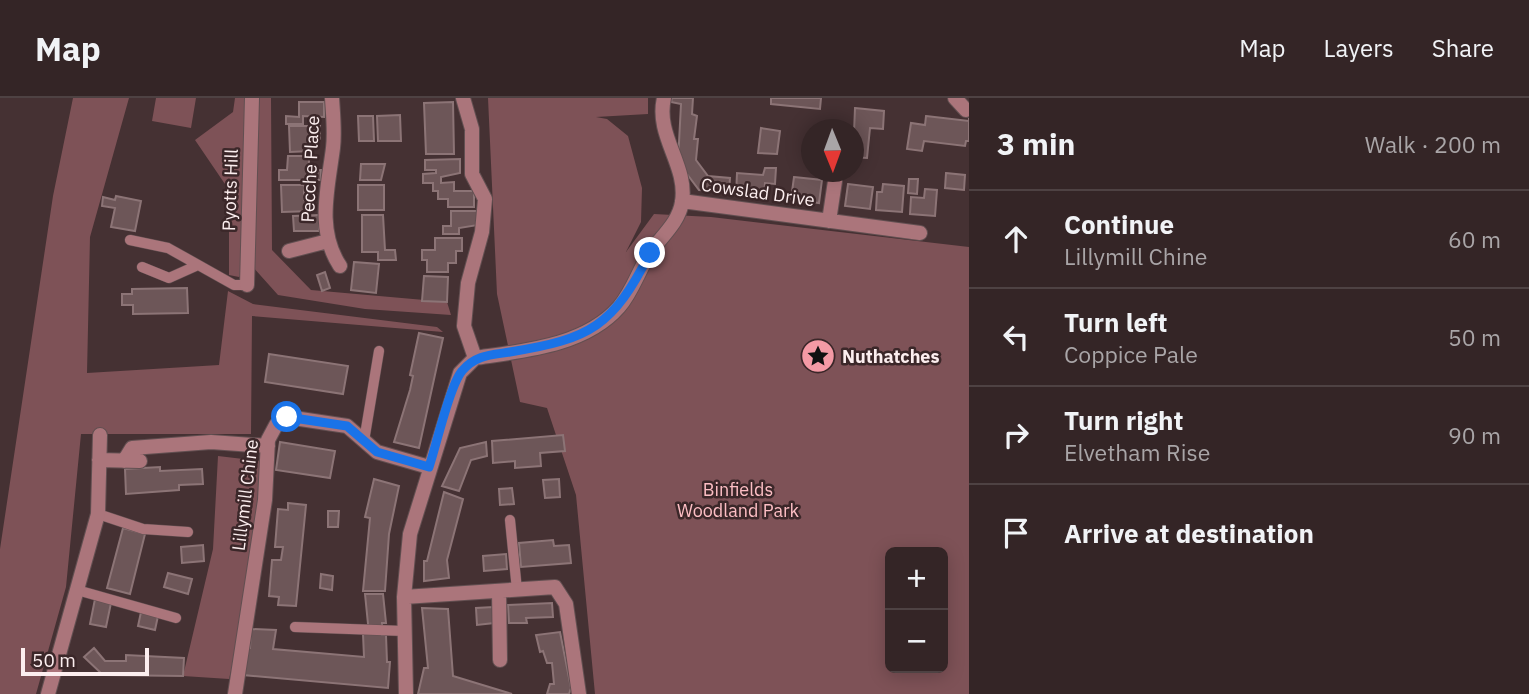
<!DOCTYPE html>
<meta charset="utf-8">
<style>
body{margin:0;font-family:"IBM Plex Sans",sans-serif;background:#3c2d2e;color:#f1f3f6}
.controls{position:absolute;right:21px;bottom:21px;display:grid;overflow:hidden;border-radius:10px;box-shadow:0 4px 18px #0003}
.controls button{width:63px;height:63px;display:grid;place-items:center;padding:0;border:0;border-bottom:2px solid #4e4243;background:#342526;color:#f1f3f6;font:35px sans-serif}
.compass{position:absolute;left:801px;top:21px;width:63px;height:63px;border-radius:50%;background:#342526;box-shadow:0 4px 18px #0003;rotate:179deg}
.scale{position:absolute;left:21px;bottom:18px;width:128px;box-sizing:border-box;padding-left:7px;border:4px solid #fceeef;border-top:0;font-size:19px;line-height:24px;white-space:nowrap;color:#fceeef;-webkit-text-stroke:5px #3b2729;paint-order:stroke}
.stop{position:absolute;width:21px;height:21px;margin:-16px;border:5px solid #1a73e8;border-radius:50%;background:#fff}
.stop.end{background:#1a73e8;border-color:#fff;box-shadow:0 2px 7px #0008}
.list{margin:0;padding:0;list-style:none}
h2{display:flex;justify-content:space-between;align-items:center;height:91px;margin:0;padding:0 28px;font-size:30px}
h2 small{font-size:23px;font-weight:400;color:#a9a5a7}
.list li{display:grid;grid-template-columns:46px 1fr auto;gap:21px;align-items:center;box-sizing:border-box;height:98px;padding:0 28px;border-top:2px solid #4e4243}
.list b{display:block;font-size:26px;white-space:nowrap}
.list p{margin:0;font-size:23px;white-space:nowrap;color:#a9a5a7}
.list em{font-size:23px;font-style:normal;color:#a9a5a7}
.icon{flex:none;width:38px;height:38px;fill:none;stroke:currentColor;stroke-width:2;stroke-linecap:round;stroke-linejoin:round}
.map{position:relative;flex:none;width:969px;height:596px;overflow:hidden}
header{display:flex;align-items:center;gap:42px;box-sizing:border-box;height:98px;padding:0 35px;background:#342526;border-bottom:2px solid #4e4243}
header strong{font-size:33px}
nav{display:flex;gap:38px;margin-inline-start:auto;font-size:24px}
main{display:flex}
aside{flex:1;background:#342526}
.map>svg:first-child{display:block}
</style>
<header>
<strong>Map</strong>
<nav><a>Map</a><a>Layers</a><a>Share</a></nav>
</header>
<main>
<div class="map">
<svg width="969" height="596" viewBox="0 0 969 596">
<rect width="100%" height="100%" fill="#453133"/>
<path fill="#7e5257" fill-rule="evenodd" d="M73,0H129L90,139L87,275L219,267L228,193L253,206L437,229L443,234L252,218L251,336H81L66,489L36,596H0V451L53,98Z
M156,0H196L191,30L152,23Z
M235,0H271L272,152L311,192L447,204L451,217L365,211L278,197L252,168L239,179L229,177V92L195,42L233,14Z
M488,0H648V16L596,19L607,21L628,38L642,90L641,124L626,154L654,116L711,119L969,149V596H595L576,397L547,310L520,304L497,196ZM890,454H943V570H890Z
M218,358L261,363L254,482L229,581L183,578L213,451Z"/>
<path fill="#6d5658" stroke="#8c7476" stroke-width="2" d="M672,0H693L692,16L697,18L694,41H698L696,62L708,78L730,80L729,94L699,92L678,64L681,6L671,4Z
M771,0H821L820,11L771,6Z
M299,4H324V19L303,18V26H286V18L299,19Z
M453,4L454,56H426L424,5Z
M855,10L884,13L883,31L870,30L867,60L853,59Z
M400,17L401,43H378L377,18Z
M358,18H373L374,43H359Z
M926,18L969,23V20V43H966L965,48L924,43L922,53L907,51L911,25L925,27Z
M289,28H320V41H311V53L290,54Z
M761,30L780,33L777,56L758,55Z
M288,58H309V72H321V82H279V72H287Z
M460,61V75L441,79V85L454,84V93H474V109H448V101H438V93H433V85H423V76L436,75V72H425V62Z
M361,66H385L381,82H360Z
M765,70H776L775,86L765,85L764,100L736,97L737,75L763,77Z
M946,75L965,77L964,92L945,90Z
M794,79L822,82L819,105L791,101Z
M909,81H918L917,96L908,95Z
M848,86L873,89L870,111L845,108Z
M883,86L904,88L902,114L876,112L877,94H882Z
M281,87H304V102H314V113L282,114Z
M358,87H384V112H358Z
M925,91L937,92L935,118L910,116L911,99L924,100Z
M116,98L141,103L135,133L111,129L115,110L102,108L103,99L115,102Z
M451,113H477L478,127L459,130V136H443V128H451Z
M319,117V133H294L293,118Z
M362,117H383L385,152H395L396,162H378V154H362Z
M435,140H462V153H456V165H448V174H427V162H422V152H435Z
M354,164L379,166L376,195L351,192Z
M325,174L330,190L322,193L317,177Z
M424,178L448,179L447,204L422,203Z
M187,190L188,215L133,216V207H122V196H132V191Z
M419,235L443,240L419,350L394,344L410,292L413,278L410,277Z
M269,256L348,268L343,296L265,284Z
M563,337L565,353L540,355L541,368L515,370V363L493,365L492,343Z
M280,344L335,353L330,380L276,372Z
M486,344L487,358L471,362L459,393L442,388L460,350Z
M160,369V373L202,371L203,386L179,387V392L126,396L125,371Z
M374,381L399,388L389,436L385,493H363L370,420L365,419Z
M559,381L560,399L545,400L543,382Z
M512,390L514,406L500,407L499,391Z
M444,394L463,401L447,462L449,480L424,483V463H427Z
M288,405L306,407L296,508L278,507L279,499L269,498L272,462H281L283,449H275L278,411L288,412Z
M328,413H339L338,429H328Z
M123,430L145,436L130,496L107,490Z
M553,442L554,448L569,447L571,465L521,469L519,445Z
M203,447L204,463L182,465L181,449Z
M506,456L507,471L484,473L483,458Z
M168,475L192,481L188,496L164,489Z
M321,476L333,478L332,492L320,490Z
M365,496H383L386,525H382V537H386L387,564H390L388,590L243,577L246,550H250L251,531L276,532L273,551L364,559L363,536H369Z
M95,501L111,505L106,529L90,526Z
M552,505L553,519L526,520L527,525H509L508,507Z
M493,509L494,525L477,527L476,510Z
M422,510L448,511L453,578L512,596H418L424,570H428Z
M141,514L158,518L155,532L138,528Z
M560,534L571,590L569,596H547L550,586H554L552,565H547L543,553L540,554L536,537Z
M94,550L105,563H126V557L184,560L183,578L103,577L84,559Z"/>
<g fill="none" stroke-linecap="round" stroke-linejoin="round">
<g stroke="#624f51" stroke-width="11">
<path id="lane" d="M130,142L168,150L234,187H247
M142,169L169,180L198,167
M364,343L379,253
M98,416L143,431L188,434
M510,422L517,492
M77,492L176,520
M295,529L404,533"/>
</g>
<g stroke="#624f51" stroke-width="16">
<path id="street" d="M332,0C333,16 335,34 333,50C328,90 316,132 340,168
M463,0L472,31V76L485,101L482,134L468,185L464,228L475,260
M955,0L966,12
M682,103L920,135
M829,123L835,83
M289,153L328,143
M247,187L252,0
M475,260C523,253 585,248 619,209C633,193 639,171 651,153C662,138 679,124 682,104C688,67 655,38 664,0
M99,362L140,363
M124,363L132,350L211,344L268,348
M499,493L500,562
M404,499L555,489L566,506L579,596
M48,596L98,416L100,337
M235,596L265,402L268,342L276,327L287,319L347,328L377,354L429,369
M406,596L404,499L410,436L460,275L475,260"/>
</g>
<use href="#lane" stroke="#ab757b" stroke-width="10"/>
<use href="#street" stroke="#ab757b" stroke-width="14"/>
</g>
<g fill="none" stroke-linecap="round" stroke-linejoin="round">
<path stroke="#1a73e8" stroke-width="9" d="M287,319L347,328L377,354L429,369C436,348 450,287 462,273C475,257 491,257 510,254C591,241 613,228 650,155"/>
</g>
<defs>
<g id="sight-disc" transform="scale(1.75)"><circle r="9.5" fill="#f49aa5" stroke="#3b2729"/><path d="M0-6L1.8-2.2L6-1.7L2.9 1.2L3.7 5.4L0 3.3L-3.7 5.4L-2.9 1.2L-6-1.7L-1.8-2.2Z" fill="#111"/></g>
</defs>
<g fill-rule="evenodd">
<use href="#sight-disc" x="818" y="258"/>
</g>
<g text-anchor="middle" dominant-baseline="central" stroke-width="5" stroke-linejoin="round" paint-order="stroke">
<g font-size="18" fill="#fceeef" stroke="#3b2729">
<text transform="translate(310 71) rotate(-87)">Pecche Place</text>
<text transform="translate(230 92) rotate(-88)">Pyotts Hill</text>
<text transform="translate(758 94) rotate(8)">Cowslad Drive</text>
<text transform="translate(245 397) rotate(-83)">Lillymill Chine</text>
</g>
<g font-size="18" font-weight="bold" fill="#fceeef" stroke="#3b2729" text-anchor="start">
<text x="842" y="258">Nuthatches</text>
</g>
<g font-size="18" fill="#fdbec4" stroke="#3b2729">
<text x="738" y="391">Binfields<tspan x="738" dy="21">Woodland Park</tspan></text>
</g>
</g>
</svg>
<div class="controls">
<button>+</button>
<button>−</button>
</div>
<svg class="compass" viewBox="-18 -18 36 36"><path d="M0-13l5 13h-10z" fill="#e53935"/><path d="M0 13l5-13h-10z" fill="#a9a5a7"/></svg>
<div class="scale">50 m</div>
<div class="stop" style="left:287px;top:319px"></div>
<div class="stop end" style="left:650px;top:155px"></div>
</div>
<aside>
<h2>3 min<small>Walk · 200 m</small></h2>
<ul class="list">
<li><svg class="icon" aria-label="ahead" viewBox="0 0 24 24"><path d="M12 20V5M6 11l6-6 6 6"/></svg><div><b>Continue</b><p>Lillymill Chine</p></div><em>60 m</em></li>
<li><svg class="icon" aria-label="left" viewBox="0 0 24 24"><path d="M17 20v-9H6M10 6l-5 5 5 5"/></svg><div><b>Turn left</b><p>Coppice Pale</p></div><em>50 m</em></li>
<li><svg class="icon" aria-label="right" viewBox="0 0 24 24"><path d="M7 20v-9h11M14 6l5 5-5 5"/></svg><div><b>Turn right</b><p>Elvetham Rise</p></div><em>90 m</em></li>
<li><svg class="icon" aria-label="arrive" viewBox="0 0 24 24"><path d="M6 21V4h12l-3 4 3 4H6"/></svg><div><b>Arrive at destination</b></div></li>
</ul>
</aside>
</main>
